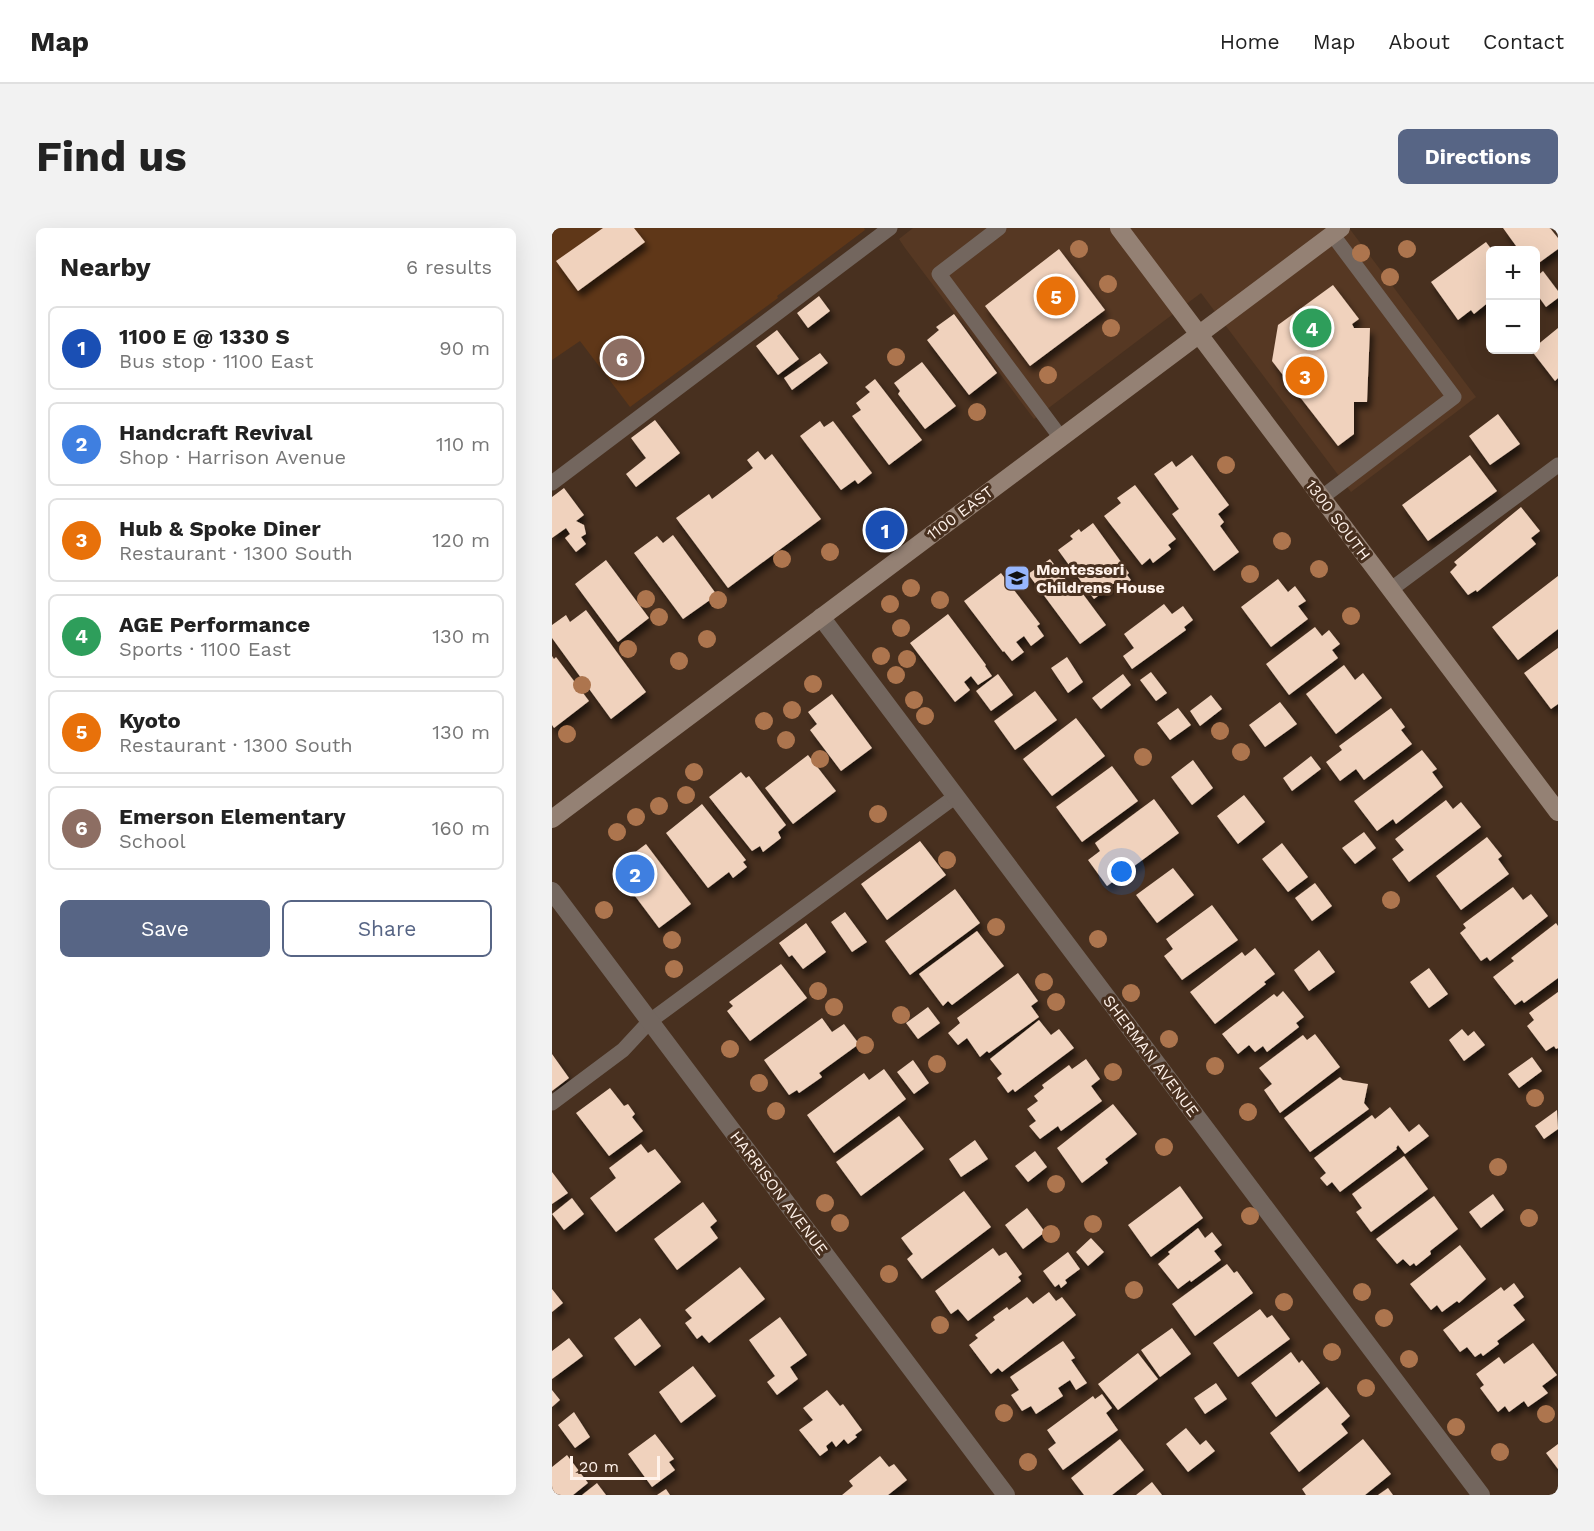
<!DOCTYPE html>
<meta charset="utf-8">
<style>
body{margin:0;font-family:"Work Sans",sans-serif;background:#f2f2f2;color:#222}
.controls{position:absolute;right:18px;top:18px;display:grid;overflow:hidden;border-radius:9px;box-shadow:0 6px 24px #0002}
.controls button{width:54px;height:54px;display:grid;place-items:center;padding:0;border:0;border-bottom:2px solid #e0e0e0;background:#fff;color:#222;font:30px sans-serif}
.scale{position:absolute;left:18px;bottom:15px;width:90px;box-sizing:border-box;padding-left:6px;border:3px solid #fff2ea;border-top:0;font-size:16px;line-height:21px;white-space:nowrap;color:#fff2ea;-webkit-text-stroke:4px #48301f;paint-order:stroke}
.you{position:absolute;left:570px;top:644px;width:21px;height:21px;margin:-15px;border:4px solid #fff;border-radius:50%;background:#1a73e8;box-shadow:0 0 0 9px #1a73e833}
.badge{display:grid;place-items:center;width:39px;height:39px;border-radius:50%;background:#576585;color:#fff;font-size:20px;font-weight:700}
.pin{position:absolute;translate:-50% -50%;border:3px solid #fff;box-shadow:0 2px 6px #0006}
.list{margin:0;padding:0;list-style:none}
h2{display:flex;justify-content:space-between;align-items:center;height:78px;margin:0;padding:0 24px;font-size:26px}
h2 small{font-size:20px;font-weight:400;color:#767676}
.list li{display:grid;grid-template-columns:39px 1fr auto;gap:18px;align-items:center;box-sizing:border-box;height:84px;margin:0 12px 12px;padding:0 12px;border:2px solid #e0e0e0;border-radius:9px}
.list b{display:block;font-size:22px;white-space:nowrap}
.list p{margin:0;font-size:20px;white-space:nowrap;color:#767676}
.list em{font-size:20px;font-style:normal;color:#767676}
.actions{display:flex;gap:12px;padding:18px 24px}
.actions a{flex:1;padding:14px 0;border:2px solid #576585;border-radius:9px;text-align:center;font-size:21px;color:#576585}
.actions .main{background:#576585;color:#fff}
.map{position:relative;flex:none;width:1006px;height:1267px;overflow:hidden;border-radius:9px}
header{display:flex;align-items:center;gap:36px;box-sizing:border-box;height:84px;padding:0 30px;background:#fff;border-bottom:2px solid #e0e0e0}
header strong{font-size:28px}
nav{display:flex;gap:33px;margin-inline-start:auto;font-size:21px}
.intro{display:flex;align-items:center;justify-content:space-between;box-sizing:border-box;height:144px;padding:0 36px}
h1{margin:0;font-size:42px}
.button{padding:15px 27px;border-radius:9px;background:#576585;color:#fff;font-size:21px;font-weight:700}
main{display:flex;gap:36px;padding:0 36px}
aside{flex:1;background:#fff;border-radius:9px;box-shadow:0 6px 24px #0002}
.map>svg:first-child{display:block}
</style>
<header>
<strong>Map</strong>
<nav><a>Home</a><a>Map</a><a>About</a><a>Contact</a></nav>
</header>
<div class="intro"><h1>Find us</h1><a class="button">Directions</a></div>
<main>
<aside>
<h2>Nearby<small>6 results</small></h2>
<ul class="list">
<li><span class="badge" style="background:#1a4fb4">1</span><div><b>1100 E @ 1330 S</b><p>Bus stop · 1100 East</p></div><em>90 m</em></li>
<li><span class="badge" style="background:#3f7fe0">2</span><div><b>Handcraft Revival</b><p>Shop · Harrison Avenue</p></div><em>110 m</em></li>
<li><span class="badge" style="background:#e8710a">3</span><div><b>Hub &amp; Spoke Diner</b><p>Restaurant · 1300 South</p></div><em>120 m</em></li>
<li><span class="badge" style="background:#2e9e5b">4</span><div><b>AGE Performance</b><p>Sports · 1100 East</p></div><em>130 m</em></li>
<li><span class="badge" style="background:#e8710a">5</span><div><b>Kyoto</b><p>Restaurant · 1300 South</p></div><em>130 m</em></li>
<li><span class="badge" style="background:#8d6e63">6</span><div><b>Emerson Elementary</b><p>School</p></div><em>160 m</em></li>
</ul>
<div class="actions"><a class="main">Save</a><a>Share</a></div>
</aside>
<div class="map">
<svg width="1006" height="1267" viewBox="0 0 1006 1267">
<defs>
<filter id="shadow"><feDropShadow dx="3.5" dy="6" stdDeviation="3" flood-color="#0009"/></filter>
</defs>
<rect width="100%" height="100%" fill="#48301f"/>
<path fill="#563823" d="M361,0H797L924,169L799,264L649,65L482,191L353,20L347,11Z"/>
<path fill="#5f3718" d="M0,0H312L313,2L225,68L226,70L78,179L28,113L0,132Z"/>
<path fill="#f0d2bd" filter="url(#shadow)" d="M51,0H82L93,14L26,63L4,33Z
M951,0H998L1006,10V21L984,37V22H967Z
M934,14L940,22H939V68L936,70L938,73L922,86L919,82L906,92L879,54Z
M507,21L553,82L478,138L433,78Z
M991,43L1006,63V70L994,79L984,65V49Z
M781,57L807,91L800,96L802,100H818L815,174H802V206L786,218L720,133L726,97Z
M267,68L278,83L256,100L245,85Z
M402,86L445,145L417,167L375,112L387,102L384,99Z
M1006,100V150L1003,153L979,122H984V118Z
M225,102L247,131L226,147L204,118Z
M268,125L276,135L240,162L232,150Z
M370,134L404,178L373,201L346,166L348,163L342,155Z
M323,151L370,212L337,237L300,188L309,182L304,175L318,164L313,159Z
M946,186L968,216L938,237L917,208Z
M103,192L128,225L84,259L74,246L94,230L79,210Z
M268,193L272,199L281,193L320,245L306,256L303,252L289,262L248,208Z
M206,223L213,232L220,226L269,291L176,360L124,290L157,266L160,271L201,240L195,232Z
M640,227L677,277L666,286L672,294L668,298L687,324L662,343L620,286L627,281L602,246L620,233L624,239Z
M918,227L945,263L876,313L850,277Z
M583,257L624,311L616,317L619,321L601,335L598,330L590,337L552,288L569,275L565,270Z
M12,260L32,287L24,293L32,297L34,306L29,309L34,316L24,324L13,310L18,306L14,300L0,310V269Z
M969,279L988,303L979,310L984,316L925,364L924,362L916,367L898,344L905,337L902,334Z
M541,295L577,345L575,347L579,352L569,359L565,353L542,371L506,322L521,311L518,308L527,301L529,304Z
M121,307L165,367L131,391L82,325L105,308L111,315Z
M498,331L521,361L525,358L554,397L528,416L476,346Z
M54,332L97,390L66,414L23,356Z
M449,345L488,396L485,398L492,408L479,418L472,408L464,414L472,424L460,433L452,423L451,424L412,373Z
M1006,348V401L966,432L940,399Z
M726,351L736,364L743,358L754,373L746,378L756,391L719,419L689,379Z
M612,376L620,386L631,378L641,392L632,399L634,402L580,441L571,428L582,420L572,406Z
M34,382L94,464L59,491L0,410V397L14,387L18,394Z
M396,386L434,437L433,438L440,448L426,457L419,448L412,454L418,462L403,474L358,415Z
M763,399L770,408L777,402L788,416L780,422L786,430L737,467L714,436Z
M1006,420V476L999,481L972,445Z
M0,428L2,431L4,429L37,473L2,500L0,497Z
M515,429L531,454L516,465L499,440Z
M792,437L803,452L811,445L830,470L784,506L754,466Z
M599,444L615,465L604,473L588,452Z
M446,446L461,467L439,483L424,463Z
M571,446L579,457L549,481L540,470Z
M483,463L505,492L463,522L442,493Z
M280,466L320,520L289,543L258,502L265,496L256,484Z
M659,467L670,481L648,498L638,483Z
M728,474L745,496L713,519L697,497Z
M626,480L639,497L618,512L605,495Z
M839,480L853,499L849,502L860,516L812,552L804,541L788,553L774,534L790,522L787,518Z
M524,490L553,528L500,568L471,531Z
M870,522L885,541L880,544L891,559L844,596L841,591L825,603L802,573Z
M256,527L284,563L241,596L213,560Z
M759,528L769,541L740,563L731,550Z
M641,532L661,560L640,577L619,549Z
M560,538L586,573L530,614L504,579Z
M189,544L194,550L197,548L234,597L226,604L229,610L211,624L208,618L200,623L157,569Z
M692,567L713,594L686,616L665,588Z
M602,571L627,605L555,658L536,632L548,623L543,615Z
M894,572L901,581L909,574L929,599L857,654L840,631L852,622L843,611Z
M150,576L194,632L191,634L195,639L181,650L177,644L156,660L114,605Z
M812,604L824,620L803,636L790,620Z
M935,609L950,628L946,631L957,646L909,682L884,648Z
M368,613L394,647L335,692L309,656Z
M730,615L756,649L736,664L710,631Z
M94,616L139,676L107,700L62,640Z
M621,640L642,667L605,695L584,667Z
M763,655L780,678L760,693L743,670Z
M961,659L971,672L979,666L996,688L938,733L935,729L929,733L908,705L914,700L911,696Z
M403,661L428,695L358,747L333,713Z
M660,677L686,712L630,752L612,728L621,721L614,711Z
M293,684L315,714L300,724L279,694Z
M254,695L274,724L251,741L240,727L237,729L227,715Z
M1004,695L1006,698V750L972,775L970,772L963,777L941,749L962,733L959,730Z
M425,703L452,738L400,777L396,773L391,778L367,746Z
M703,720L723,746L712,754L714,756L663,796L638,764L690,724L693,728Z
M767,722L783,744L757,763L742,742Z
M229,736L255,770L198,813L175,783L181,778L177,774Z
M877,740L896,766L877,780L858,754Z
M466,745L486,773L479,778L487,789L437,825L435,823L428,829L415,810L406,817L396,805L408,795L405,790Z
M731,763L752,789L744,795L747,799L715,824L711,818L703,824L697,817L686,826L670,806L722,766L725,769Z
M1006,764V820L1004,821L1002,818L994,823L975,798L982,792L977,785Z
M376,779L388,795L366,811L354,795Z
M270,790L280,804L292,796L307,816L267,845L270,849L247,865L245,862L237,867L212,832Z
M487,792L499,807L507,801L522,820L463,864L461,861L456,865L445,850L450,846L438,831Z
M910,801L916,808L922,803L933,817L912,833L897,812Z
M763,806L788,839L728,885L712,862L720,856L707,840L751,807L755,812Z
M0,826L17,850L0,863Z
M980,829L990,843L967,860L956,846Z
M534,831L548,851L539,858L550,873L509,903L506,898L488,911L477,898L484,893L475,881L486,873L482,868L492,860L490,857L517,837L520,841Z
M361,832L377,855L362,866L345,844Z
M332,841L354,871L282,925L255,887L312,845L317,852Z
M788,849L791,852L816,856L812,875L817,881L758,924L732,890Z
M58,860L72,878L76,876L83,886L80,889L91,903L57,928L24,885Z
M561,876L585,906L553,931L556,935L530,955L505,920Z
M838,879L857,904L867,896L877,908L853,926L846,917L844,920L845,921L788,964L780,954L775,958L768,950L774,945L762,930L820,887L823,891Z
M1005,882L1006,901L992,911L983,898Z
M347,888L372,921L309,968L284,934Z
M423,912L436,931L409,949L397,931Z
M89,916L96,925L103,921L129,954L64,1004L38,970L64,950L57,940Z
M483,923L495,939L476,954L463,938Z
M852,928L876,961L819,1004L804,984L810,980L800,966Z
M0,944L16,965L0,976Z
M628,958L651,990L599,1029L576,997Z
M412,963L439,999L370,1051L355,1031L361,1026L349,1010Z
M941,966L952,982L929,1000L917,984Z
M882,968L906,1001L878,1023L879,1026L864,1038L862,1035L858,1038L851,1031L845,1036L824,1011Z
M20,970L32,986L12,1002L0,986Z
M151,974L165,993L158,999L166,1010L125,1042L102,1011Z
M475,980L493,1004L471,1021L453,997Z
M646,1000L653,1010L660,1004L670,1017L662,1023L669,1032L639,1054L638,1052L626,1061L606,1036L618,1026L616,1024Z
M539,1010L552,1024L536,1038L524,1024Z
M908,1017L934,1051L907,1075L905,1073L890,1084L885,1077L879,1082L858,1056Z
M441,1020L447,1028L454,1024L470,1046L466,1049L469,1053L416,1093L406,1081L399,1086L383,1063Z
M516,1024L528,1041L513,1052L515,1055L509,1060L507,1056L503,1059L491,1043Z
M675,1036L682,1045L685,1043L701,1065L643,1108L620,1076Z
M188,1039L213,1071L157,1115L150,1107L145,1111L133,1095L140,1090L133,1082Z
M962,1055L972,1069L961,1077L973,1092L945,1113L947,1116L931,1128L929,1125L923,1129L915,1119L908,1124L891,1102L949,1059L952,1063Z
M0,1061L11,1075L0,1084Z
M497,1064L504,1073L510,1069L524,1087L450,1144L446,1140L439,1146L417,1117L426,1110L423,1107L443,1092L441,1089L455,1079L457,1082L475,1069L481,1076Z
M708,1081L715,1090L720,1087L738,1111L686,1149L661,1115Z
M228,1089L255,1127L238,1139L246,1151L225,1167L215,1154L223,1148L197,1112Z
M88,1090L109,1118L83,1138L62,1110Z
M620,1100L639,1126L608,1149L589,1122Z
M17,1110L31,1128L0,1151V1123Z
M511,1113L523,1130L519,1132L535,1155L524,1162L518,1152L506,1160L511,1168L484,1186L479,1178L470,1183L459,1167L467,1162L458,1149Z
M981,1115L1005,1147L990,1158L996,1165L976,1179L972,1173L957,1184L953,1178L946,1184L928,1160L932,1157L924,1146L947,1129L952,1136Z
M739,1124L747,1135L750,1132L768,1155L724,1189L699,1155Z
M586,1125L606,1151L566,1182L546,1156Z
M141,1138L164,1168L129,1195L107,1164Z
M664,1155L675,1171L653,1186L642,1170Z
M775,1159L798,1188L789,1196L796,1205L747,1244L718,1205Z
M0,1162L8,1172L0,1179Z
M275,1162L288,1178L291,1176L310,1202L303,1207L305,1209L296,1216L292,1211L284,1219L280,1213L274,1218L276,1222L268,1228L247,1202L261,1192L251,1180Z
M550,1166L560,1180L554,1185L566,1202L511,1242L496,1221L504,1215L495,1202L541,1168L543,1171Z
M22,1184L38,1209L23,1220L6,1197Z
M634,1200L648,1217L654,1212L663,1223L636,1244L614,1216Z
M103,1206L122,1231L117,1234L123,1242L100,1259L76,1226Z
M568,1211L592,1242L560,1267H532L519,1250Z
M811,1211L839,1246L813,1267H754L750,1261Z
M1006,1216V1241L994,1225Z
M15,1227L36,1255L21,1267H0V1239Z
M328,1228L337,1239L342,1236L355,1252L336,1267H290L301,1258L297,1253Z
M600,1254L610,1267H584Z
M45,1255L54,1267H30Z
M836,1260L841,1267H826Z
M114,1261L118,1267H105Z"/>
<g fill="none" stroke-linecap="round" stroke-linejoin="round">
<path stroke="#73665e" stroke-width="15" d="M447,0L387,46L509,210
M0,255L338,0
M769,270L902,169L780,6
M838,362L1006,237
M0,875L71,822L98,793L404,568"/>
<path stroke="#73665e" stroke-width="18" d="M269,389L929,1267
M0,663L454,1267"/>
<path stroke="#948174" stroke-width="18" d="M567,0L1006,584
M0,591L789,0"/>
</g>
<g fill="#ad754e">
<circle cx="527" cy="21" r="9"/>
<circle cx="855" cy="21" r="9"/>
<circle cx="809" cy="25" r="9"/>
<circle cx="838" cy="49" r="9"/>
<circle cx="556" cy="56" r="9"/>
<circle cx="559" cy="100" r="9"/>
<circle cx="344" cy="129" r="9"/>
<circle cx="496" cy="147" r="9"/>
<circle cx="425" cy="184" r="9"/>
<circle cx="674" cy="237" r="9"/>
<circle cx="730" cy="313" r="9"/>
<circle cx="278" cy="324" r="9"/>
<circle cx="230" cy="331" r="9"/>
<circle cx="767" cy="341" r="9"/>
<circle cx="698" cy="346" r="9"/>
<circle cx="359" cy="360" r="9"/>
<circle cx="94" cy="371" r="9"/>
<circle cx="166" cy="372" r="9"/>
<circle cx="388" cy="372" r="9"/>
<circle cx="338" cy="376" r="9"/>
<circle cx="799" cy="388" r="9"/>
<circle cx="107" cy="389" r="9"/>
<circle cx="349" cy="400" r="9"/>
<circle cx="155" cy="411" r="9"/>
<circle cx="76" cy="421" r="9"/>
<circle cx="329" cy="428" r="9"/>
<circle cx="355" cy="431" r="9"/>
<circle cx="127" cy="433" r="9"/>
<circle cx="344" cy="447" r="9"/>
<circle cx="261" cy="456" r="9"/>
<circle cx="30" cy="457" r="9"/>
<circle cx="362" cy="472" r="9"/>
<circle cx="240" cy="482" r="9"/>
<circle cx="373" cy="488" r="9"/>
<circle cx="212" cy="493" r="9"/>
<circle cx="668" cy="503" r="9"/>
<circle cx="15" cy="506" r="9"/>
<circle cx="234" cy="512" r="9"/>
<circle cx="689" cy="524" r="9"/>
<circle cx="591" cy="529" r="9"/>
<circle cx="268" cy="531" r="9"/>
<circle cx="142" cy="544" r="9"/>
<circle cx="134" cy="567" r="9"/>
<circle cx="107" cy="578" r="9"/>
<circle cx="326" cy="586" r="9"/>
<circle cx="84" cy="589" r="9"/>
<circle cx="65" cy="604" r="9"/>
<circle cx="395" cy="632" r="9"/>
<circle cx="839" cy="672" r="9"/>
<circle cx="52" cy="682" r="9"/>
<circle cx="444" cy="699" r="9"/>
<circle cx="546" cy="711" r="9"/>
<circle cx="120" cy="712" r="9"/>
<circle cx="122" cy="741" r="9"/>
<circle cx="492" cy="754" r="9"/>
<circle cx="266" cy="763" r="9"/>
<circle cx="579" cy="765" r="9"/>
<circle cx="504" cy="774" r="9"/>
<circle cx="282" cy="779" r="9"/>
<circle cx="349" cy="787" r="9"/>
<circle cx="617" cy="811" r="9"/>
<circle cx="313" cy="817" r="9"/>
<circle cx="178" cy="821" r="9"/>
<circle cx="385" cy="836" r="9"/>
<circle cx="663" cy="838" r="9"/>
<circle cx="561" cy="844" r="9"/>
<circle cx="207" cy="855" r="9"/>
<circle cx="983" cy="870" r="9"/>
<circle cx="224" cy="883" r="9"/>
<circle cx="696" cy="884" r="9"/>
<circle cx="612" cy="919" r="9"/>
<circle cx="946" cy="939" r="9"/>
<circle cx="504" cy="956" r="9"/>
<circle cx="273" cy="975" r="9"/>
<circle cx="698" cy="988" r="9"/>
<circle cx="977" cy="990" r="9"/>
<circle cx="288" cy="995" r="9"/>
<circle cx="541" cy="996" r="9"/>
<circle cx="499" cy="1006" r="9"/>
<circle cx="337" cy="1046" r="9"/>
<circle cx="582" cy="1062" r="9"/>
<circle cx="810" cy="1064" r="9"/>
<circle cx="732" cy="1074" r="9"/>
<circle cx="832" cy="1090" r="9"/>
<circle cx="388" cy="1097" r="9"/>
<circle cx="780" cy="1124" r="9"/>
<circle cx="857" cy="1131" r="9"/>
<circle cx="814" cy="1160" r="9"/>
<circle cx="452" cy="1185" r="9"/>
<circle cx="994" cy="1186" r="9"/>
<circle cx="904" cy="1199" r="9"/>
<circle cx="948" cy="1224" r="9"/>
<circle cx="476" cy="1234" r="9"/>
</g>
<defs>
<g id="school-square" transform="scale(1.35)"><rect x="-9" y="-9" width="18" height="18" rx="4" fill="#97b6fd" stroke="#48301f"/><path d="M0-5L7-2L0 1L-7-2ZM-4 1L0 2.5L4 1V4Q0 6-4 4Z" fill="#111"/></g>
</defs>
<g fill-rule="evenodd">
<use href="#school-square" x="465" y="350"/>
</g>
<g text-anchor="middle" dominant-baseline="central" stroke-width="6" stroke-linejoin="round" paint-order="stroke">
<g font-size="16" fill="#fff2ea" stroke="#48301f">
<text transform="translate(408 285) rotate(-37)">1100 EAST</text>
<text transform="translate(786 292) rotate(53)">1300 SOUTH</text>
<text transform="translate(599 828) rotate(53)">SHERMAN AVENUE</text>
<text transform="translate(227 965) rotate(53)">HARRISON AVENUE</text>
</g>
<g font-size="16" font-weight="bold" fill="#fff2ea" stroke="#48301f" text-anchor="start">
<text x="484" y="341">Montessori<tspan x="484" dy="18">Childrens House</tspan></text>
</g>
</g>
</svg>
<div class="controls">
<button>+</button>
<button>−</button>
</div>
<div class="scale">20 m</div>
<div class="you"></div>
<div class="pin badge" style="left:333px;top:302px;background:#1a4fb4">1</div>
<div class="pin badge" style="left:83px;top:646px;background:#3f7fe0">2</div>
<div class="pin badge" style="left:753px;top:148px;background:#e8710a">3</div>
<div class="pin badge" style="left:760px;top:100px;background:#2e9e5b">4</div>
<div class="pin badge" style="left:504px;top:68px;background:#e8710a">5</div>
<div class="pin badge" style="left:70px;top:130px;background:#8d6e63">6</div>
</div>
</main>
